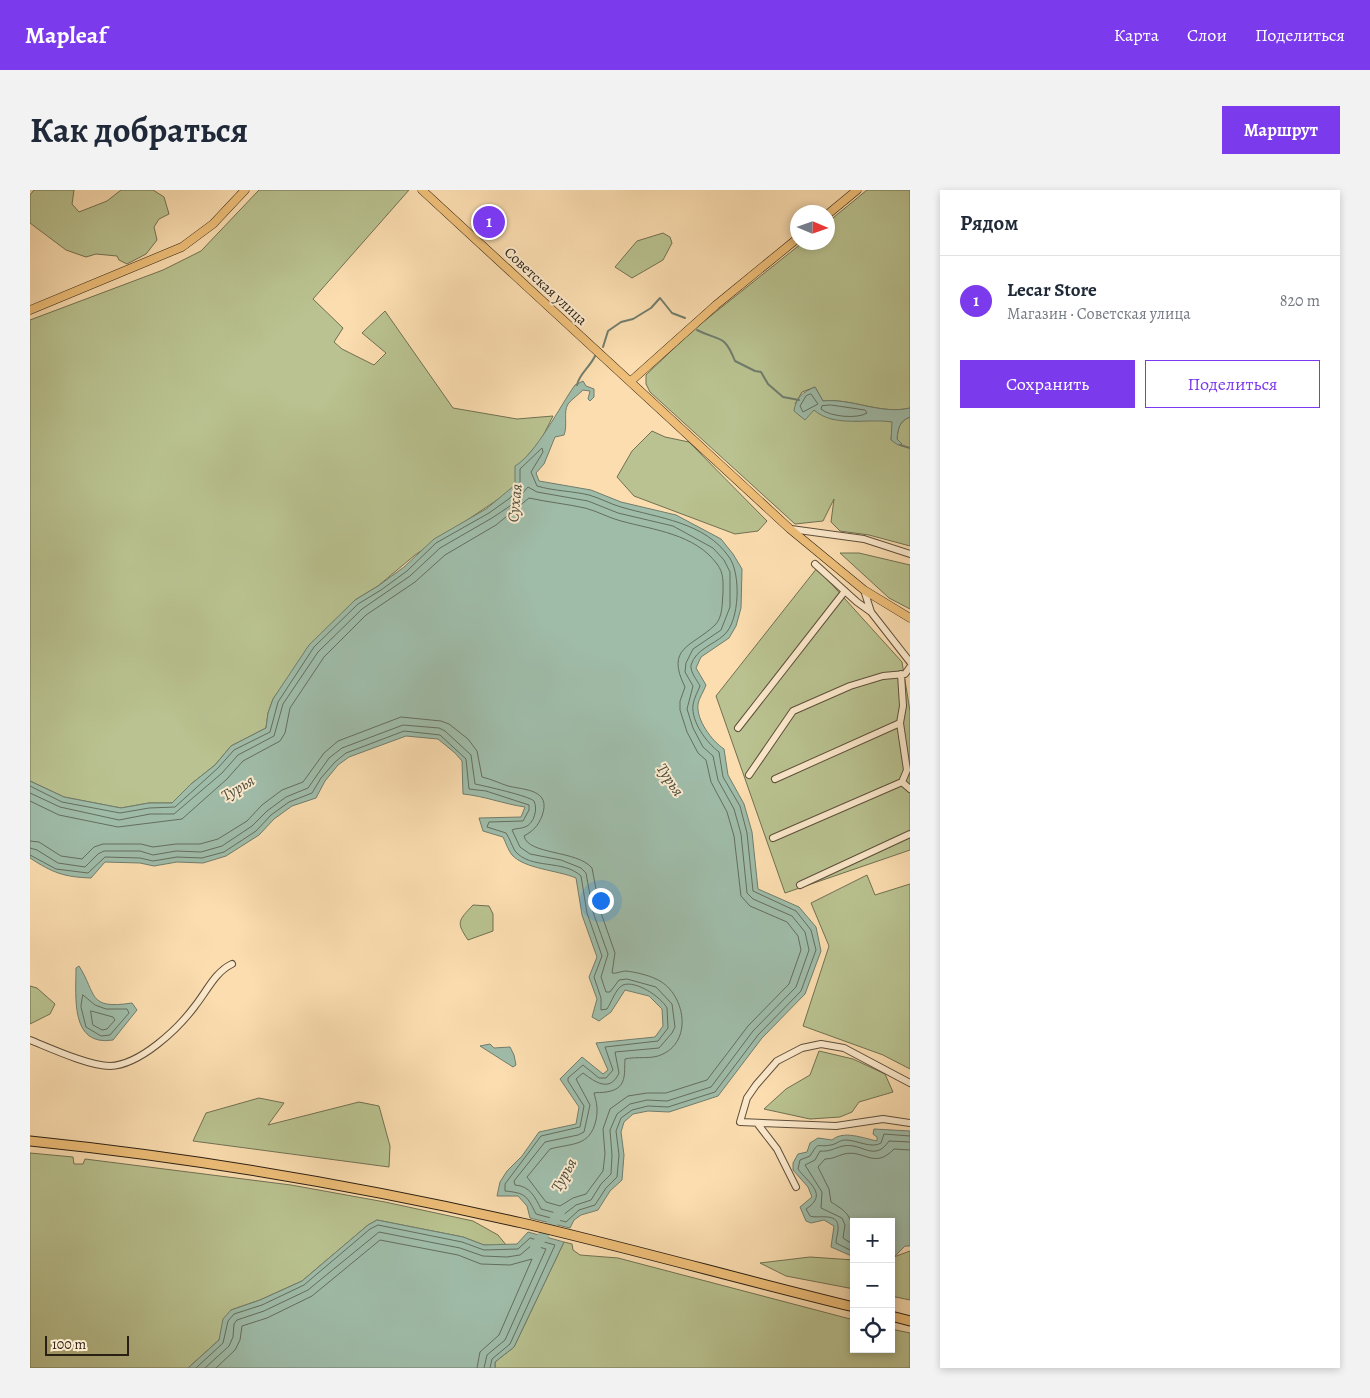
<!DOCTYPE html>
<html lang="ru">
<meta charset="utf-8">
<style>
body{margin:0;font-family:Alegreya,serif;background:#f2f2f3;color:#1f2937}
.controls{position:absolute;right:15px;bottom:15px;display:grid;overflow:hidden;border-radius:0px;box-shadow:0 2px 8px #0003}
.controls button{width:45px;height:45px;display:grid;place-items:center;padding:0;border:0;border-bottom:1px solid #e0e1e3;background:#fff;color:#1f2937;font:25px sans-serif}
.compass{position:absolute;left:760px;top:15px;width:45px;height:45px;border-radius:50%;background:#fff;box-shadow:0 2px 8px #0003;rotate:92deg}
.scale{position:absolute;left:15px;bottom:12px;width:84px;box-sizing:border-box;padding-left:5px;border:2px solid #291f13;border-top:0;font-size:14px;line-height:18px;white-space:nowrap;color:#291f13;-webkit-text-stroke:4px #fce9cc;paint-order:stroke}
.you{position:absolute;left:570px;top:710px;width:18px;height:18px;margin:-12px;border:4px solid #fff;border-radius:50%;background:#1a73e8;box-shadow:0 0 0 8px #1a73e833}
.badge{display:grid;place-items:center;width:32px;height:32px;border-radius:50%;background:#7c3aed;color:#fff;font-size:16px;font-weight:700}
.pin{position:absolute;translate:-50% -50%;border:2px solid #fff;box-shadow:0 1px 5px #0006}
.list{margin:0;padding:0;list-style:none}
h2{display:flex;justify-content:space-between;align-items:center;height:65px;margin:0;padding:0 20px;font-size:21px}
h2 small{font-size:16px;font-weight:400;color:#747a83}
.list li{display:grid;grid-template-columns:32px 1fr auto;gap:15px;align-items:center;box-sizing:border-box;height:90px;padding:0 20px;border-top:1px solid #e0e1e3}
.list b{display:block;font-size:19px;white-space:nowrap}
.list p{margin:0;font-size:16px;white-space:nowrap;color:#747a83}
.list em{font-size:16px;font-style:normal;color:#747a83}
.actions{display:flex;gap:10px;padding:15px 20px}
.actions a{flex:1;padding:11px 0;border:1px solid #7c3aed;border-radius:0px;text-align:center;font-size:18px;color:#7c3aed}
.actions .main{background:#7c3aed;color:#fff}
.icon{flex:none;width:28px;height:28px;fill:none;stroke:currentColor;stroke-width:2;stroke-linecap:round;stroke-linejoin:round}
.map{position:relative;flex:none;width:880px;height:1178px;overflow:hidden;border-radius:0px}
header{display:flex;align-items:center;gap:30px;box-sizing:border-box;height:70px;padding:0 25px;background:#7c3aed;color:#fff}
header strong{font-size:24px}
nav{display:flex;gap:28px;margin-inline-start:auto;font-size:18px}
.intro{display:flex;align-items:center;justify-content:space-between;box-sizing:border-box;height:120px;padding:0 30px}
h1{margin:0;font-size:35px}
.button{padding:12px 22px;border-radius:0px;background:#7c3aed;color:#fff;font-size:18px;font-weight:700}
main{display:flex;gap:30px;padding:0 30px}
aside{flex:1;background:#fff;border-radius:0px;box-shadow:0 2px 8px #0003}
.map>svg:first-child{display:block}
</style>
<header>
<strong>Mapleaf</strong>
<nav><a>Карта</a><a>Слои</a><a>Поделиться</a></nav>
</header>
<div class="intro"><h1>Как добраться</h1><a class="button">Маршрут</a></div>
<main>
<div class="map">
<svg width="880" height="1178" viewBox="0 0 880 1178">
<rect width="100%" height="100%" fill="#fbddb0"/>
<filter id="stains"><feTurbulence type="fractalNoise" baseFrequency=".004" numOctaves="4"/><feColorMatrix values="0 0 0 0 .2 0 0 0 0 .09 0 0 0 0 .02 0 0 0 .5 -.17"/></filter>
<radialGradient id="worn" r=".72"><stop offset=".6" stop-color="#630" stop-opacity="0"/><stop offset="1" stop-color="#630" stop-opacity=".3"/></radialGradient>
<path fill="#b9c290" stroke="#717052" d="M4,0H44L42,14L49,22L77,11L91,0H123L134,7L139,24L129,29L124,37L127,50L116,64L97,74L89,70L87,66L66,64L56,67L36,60L0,33V5Z
M229,0H379L283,109L313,138L304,152L312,159L344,175L356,163L332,143L355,121L423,218L487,229L523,226L511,250L491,273L485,295L476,304L385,365L348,396L325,410L256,491L243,509L238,523L236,538L201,556L185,575L161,594L142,613H119L91,618L34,607L0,591V130L133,80L171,61Z
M837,0H880V218C851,225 822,208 793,211L785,197L772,202L765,214L784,220L802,229L827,231L845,229L863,232L861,250L867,249C868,239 869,231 880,227V356L839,345L810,341L801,332L804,309L793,331L765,334L620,202L616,194V185L663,140L772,53L798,52V32Z
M633,43L640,47L642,53L633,70L602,88L585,77L607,51Z
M622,241L635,247L659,252L737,331L728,341L705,344L604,306L587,287L602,261Z
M810,363H829L880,375V419L859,408Z
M787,378L872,472L880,521V660L755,703L686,506Z
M837,685L845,705L880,694V879L853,865L773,836L799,756L781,713Z
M443,715L459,716L463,724V741L438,750C426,732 428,731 443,715Z
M0,796L7,798L25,814L20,824L0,834Z
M789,861L823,869L855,884L863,902L829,912L822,922L810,927L780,929L734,919L756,899L780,885Z
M229,908L254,913L238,935L329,912L349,916L360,956L359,977L163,951L176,923Z
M0,963L43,967L44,974H53L55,969L261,995L355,1012L443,1031L468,1045L477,1056L454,1055L433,1047L347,1030L338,1035L272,1091L230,1110L201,1120L189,1150L158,1178H0Z
M534,1052L542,1054L543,1060L550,1065L588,1068L824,1130V1159H861V1139L880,1143V1178H465V1172L484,1157Z
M880,1061V1110L861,1106V1068Z
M780,1067L824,1070V1099L756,1086L730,1073Z"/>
<path fill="#9fbca9" stroke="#707d6d" d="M553,191L556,196L564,199V207L560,211L558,209L560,201L553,200C548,205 542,209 538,214C533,222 538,235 534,245L525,247L514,274L506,283L509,291L561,300L591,312L646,325L691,349L703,364L712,379L711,418L706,436L699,448L671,467L666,478L676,495C674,501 669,508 668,514C666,530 682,551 694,559L698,585L714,614L722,642L728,699L769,717L786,737L791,761L775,804L732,848L688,906L639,922L618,921L603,924L594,932L591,942L594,965L592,990L580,1001L568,1020L551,1025L544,1030L540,1038L500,1028L497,1016L488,1006H467L470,992L477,981L492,966L509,942L546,934L549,917L530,889L552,867L573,884L578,880L566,853L625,847L633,836L632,819L619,806L595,800L581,822L569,831L562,827L567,809L559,787L567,767L552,725L546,688C527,680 495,679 482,665C478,660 476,653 473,647L453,641L449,628L491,627L495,617C474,614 454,606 433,604L432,571L425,563L408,549L376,546L319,567L308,575L295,591L286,608L262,616L244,629L229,645L196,666L173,673L147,672L124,676L110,673L75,672L61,688C34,687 23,683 0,668V591L34,607L91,618L119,613H142L161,594L185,575L201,556L236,538L238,523L243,509L279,455L325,410L348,396L374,377L404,349L456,319L485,295V276C506,264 530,216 545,195Z
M785,197L793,211C822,208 851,225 880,218V227C869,231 868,239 867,249L872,254L868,255L861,250L862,232C838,228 804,238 784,220L775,230L764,221C766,207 773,202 785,197Z
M49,776C67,804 57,820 102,813L107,820L83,850C40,857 46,807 46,778Z
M460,854L464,858L480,857L484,865L486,875L483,877L450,856Z
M844,939L880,941V1056H875L864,1067H861V1032H824V1067L801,1057L804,1036L794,1030L781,1033L776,1031L770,1017L782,1007L778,997L763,980V973L768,964L777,962L780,953L788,948L802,950C814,940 832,948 847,951V947L843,944Z
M347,1030L433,1047L454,1055L487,1054L498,1042L534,1052L484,1157L465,1172V1178H158L189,1150L193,1129L201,1120L230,1110L272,1091L338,1035Z"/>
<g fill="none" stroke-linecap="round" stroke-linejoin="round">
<path stroke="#646e5e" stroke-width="1" d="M781,204L788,214L773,222L770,216L776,206Z
M801,215L835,220L837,223C828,229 800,227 791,219L792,216Z
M0,596L32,612L90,623L119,618L145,617L188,578L204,560L240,542L248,512L284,457L328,414L351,400L377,381L406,353L459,323L480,308L490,296V279L512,258L513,262L501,282L507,296C524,301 542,301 559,305C570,308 580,314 591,317C628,328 675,332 699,367C711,383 710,431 694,445C683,455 666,459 661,475C660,482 667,490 670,496C668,501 664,508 663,515C661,532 677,553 689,562L693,587L710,616L717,643L723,701L766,721L781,740L786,760L771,801L728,845L685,902L638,917L618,916L602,920L591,928L586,941L589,965L587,987L576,998L565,1015L549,1020L536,1032L506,1024C497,1006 496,1003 475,1001V994L511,946L550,937L554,916L538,891V888L553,875L569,888H576L583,880L575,857L628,851L638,838L637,818C631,807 606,790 593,795C586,798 581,813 577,819L571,820V808L564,787L572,766L557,723L551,686C533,669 501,680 485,661C482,656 480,649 476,643L457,637L459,632L493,631L499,620V615L456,601L439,599L436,569L410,545L374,541L316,563L305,572L291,588L282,603L259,612L241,625L226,641L194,662L172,668L147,667L123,671L110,668L75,667L58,683L26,679L0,665
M0,603L30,617L89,630L120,624H144L192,583L208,565L244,546L253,514L288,462L332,419L380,386L410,358L462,328L483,314L498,297L507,302L558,311L588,323L643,336L683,358L694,370L700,382V417L691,440L663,459L656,473L655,482L663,496L657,519L663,538L673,557L683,566L688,590L704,619L711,644L717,703L723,709L762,726L775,742L779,760L766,797L723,841L681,897L637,911L617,910L600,914L587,924L580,940L582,965L581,984L571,994L561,1010L546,1015L533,1025L511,1019C505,1007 500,996 485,995L484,991L515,952L548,945L554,942L560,915L546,889L553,883C565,892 580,903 589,883L585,862L629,858L642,843L645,837L642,814L626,797L597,789L589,790L580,802H576L571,787L578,764L563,722L556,683L551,678L531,670L500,664L490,657L482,640C486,638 490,639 495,637C504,634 508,619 504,611C499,606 455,596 445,594L441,565L415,541L409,538L373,535L312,558L299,568L278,598L256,607L237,621L222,636L192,656L171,662L146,661L123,665L110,661H74L68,664L55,677L28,673L7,660L0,658
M0,611L29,625L88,637L152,629L197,589L213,571L250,551L255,543L260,518L294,467L336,425L385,392L415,365L466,335L499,308C517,312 537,314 555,318C567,321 579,328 591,331C624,340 665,344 687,374C694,383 693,392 693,403C692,413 693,427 685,435C662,457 635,457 655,497L650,511V520L657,542L668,563L676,570L681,592L697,622L704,646L711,706L720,716L757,732L768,746L771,760L759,794L718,836L677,890L636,903H617L598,906L580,919L573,939L575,964L573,981L556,1004L543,1008L530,1016L516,1012L497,987L520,959C542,953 560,957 566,930C568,920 567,914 564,903C568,902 571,903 576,902C598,899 594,883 595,869C607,866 622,870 633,864C664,849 654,801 626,789C618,785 605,782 596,781C591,781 586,784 582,783L585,763L570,720L562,678C547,660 498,665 494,646C503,641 508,636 512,626C522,599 494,600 478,596C469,593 461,589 452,587L447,561L438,549L419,534L411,531L371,527L308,551L294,563L273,592L252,600L232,615L217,631L188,649L170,654H146L123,657L111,654H73L64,657L52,669L31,666L9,652L0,651
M53,805L65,815L76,819H97L99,823L80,845L71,846L56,837L51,817Z
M61,821L83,827L85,830L77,839L72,840L63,835Z
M824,1046L821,1044C824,1026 814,1020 801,1012L799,999L788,977L795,969C803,969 807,966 814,964C834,959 844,980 864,959L880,960
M824,1055L813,1048L815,1035L812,1028L791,1018L792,1002L775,975L785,970L790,961C800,962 804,958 813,956C832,952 844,973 859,951L880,952
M824,1062L806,1053C806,1047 809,1041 808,1036C807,1022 787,1029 780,1026L776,1019C799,1004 778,993 768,979L770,970L780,966C790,950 785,958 801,955C807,954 809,950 816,950C826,950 842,959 851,953L854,944L880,946
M166,1178L193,1153L198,1131L204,1124L232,1115L274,1095L340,1039L348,1035L432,1052L454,1060L488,1059L500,1048L525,1055L480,1154L462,1169L460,1178
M175,1178L199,1156L203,1147L204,1134L207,1130L234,1121L278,1100L349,1042L430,1058L453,1066L477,1067L490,1065L502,1055L516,1059L475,1150L457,1165L454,1178
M186,1178L205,1160L210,1150L212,1136L237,1128L282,1106L350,1050L428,1065L451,1074L480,1075L502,1069L469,1145L450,1162L447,1178"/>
<path stroke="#707d6d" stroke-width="2" d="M667,140C690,152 694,143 705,171L725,181L731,182L738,194L753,207L769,210
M573,157L578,141L591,132L603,129L621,118L630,108L642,123L655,128
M547,195C549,184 560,177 565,166
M870,255L880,258"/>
<path stroke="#9fbca9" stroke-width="10" d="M505,1057L530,1022"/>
<g stroke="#5e4e3a" stroke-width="8">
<path id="minor" d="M761,339L834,349L880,364
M785,374L827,412L841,422
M834,400L841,422L880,472
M708,538L815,401
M719,585L763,521L820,496L853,486L875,484L880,477
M745,589L870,533
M872,592L880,599
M743,648L872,592L877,580L870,533L873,516L871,484
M770,695L880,644
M0,850C20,858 59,876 80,876C110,875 148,839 165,816C177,801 185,782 202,774
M880,893L814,858L791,854L772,858L747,871L726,895L717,908L710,932L806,936L853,929L880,933
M727,933L747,959L766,997"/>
</g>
<g stroke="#291f13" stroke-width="9">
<path id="major" d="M392,0L760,339L834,400L880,428
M798,24L827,0
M0,120L152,57L183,34L215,0
M601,191L686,115L768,48"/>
</g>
<g stroke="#291f13" stroke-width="11">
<path id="highway" d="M0,951C166,968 329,996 492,1033C603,1059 713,1090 824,1117
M861,1126L880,1131"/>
</g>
<use href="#minor" stroke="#fce9cc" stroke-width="6"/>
<use href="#major" stroke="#eebe78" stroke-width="8"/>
<use href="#highway" stroke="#eebe78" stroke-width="9"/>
</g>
<g text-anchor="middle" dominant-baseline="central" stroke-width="4" stroke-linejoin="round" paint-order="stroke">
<g font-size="15" fill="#291f13" stroke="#fce9cc">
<text transform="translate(516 96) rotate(43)">Советская улица</text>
</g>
<g font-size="16" font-style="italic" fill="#4c4e40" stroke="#fce9cc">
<text transform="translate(485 313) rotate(-84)">Сухая</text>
<text transform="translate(640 590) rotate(56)">Турья</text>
<text transform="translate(208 598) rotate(-31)">Турья</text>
<text transform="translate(534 985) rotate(-61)">Турья</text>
</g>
</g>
<rect width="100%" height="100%" filter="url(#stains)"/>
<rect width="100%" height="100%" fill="url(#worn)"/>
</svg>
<div class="controls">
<button>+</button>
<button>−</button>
<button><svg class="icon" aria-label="locate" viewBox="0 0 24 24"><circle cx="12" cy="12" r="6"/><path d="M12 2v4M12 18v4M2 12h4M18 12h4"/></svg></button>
</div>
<svg class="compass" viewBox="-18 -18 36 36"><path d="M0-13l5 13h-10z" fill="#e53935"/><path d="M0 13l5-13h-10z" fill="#747a83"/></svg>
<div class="scale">100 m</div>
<div class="you"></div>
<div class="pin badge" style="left:459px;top:32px">1</div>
</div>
<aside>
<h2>Рядом<small></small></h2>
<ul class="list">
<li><span class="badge">1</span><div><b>Lecar Store</b><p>Магазин · Советская улица</p></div><em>820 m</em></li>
</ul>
<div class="actions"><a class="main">Сохранить</a><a>Поделиться</a></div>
</aside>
</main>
